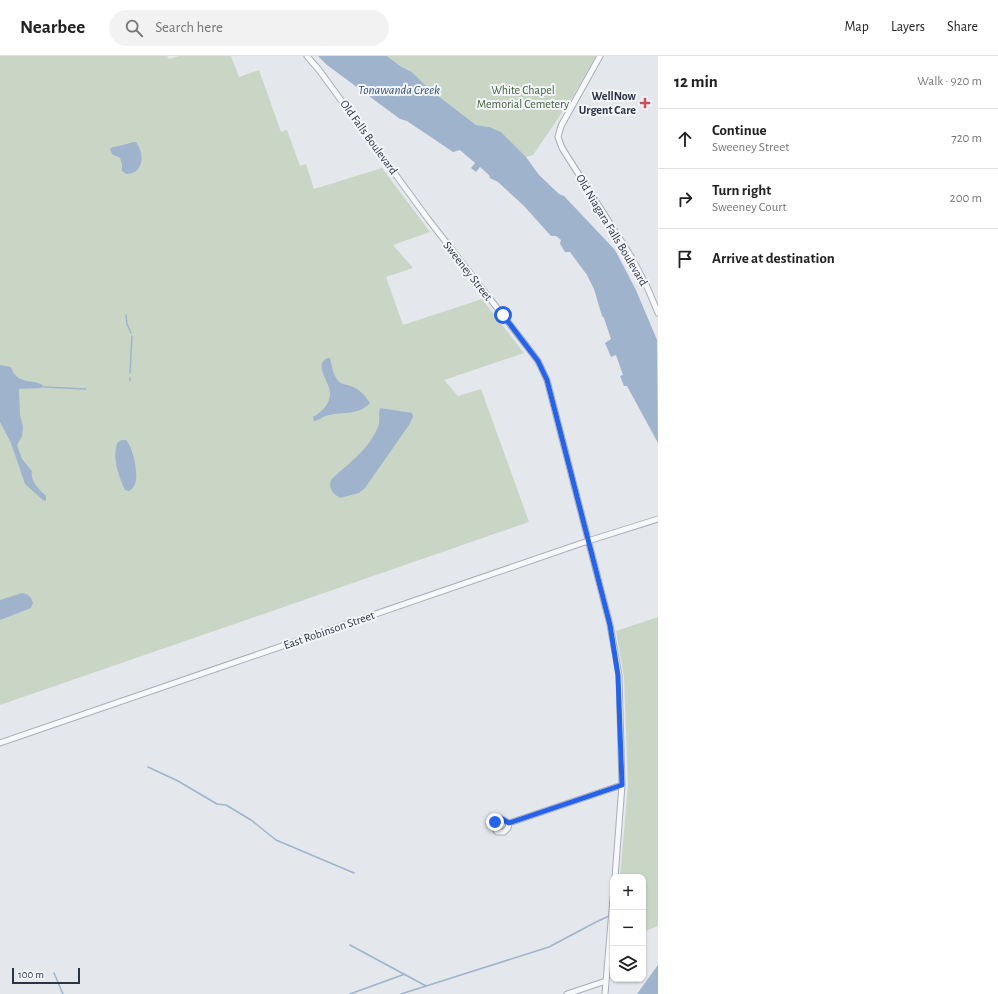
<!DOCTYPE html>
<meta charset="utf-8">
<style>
body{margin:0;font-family:"Alegreya Sans",sans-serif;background:#f2f2f2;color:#222}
.controls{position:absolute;right:12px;bottom:12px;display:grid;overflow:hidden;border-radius:8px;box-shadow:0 1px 3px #0004}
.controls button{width:36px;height:36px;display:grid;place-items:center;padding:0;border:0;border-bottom:1px solid #e0e0e0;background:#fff;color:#222;font:20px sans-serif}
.scale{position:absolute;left:12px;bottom:10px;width:68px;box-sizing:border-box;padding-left:4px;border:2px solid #2b3445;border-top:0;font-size:11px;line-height:14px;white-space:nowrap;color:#2b3445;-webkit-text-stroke:3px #f4f6f9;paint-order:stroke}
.stop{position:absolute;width:12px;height:12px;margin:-9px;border:3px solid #2563eb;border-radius:50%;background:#fff}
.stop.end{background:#2563eb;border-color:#fff;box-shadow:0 1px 4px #0008}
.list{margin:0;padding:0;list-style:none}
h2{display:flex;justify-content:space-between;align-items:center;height:52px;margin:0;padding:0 16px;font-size:17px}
h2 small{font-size:13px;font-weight:400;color:#767676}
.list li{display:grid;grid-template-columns:26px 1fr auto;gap:12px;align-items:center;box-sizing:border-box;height:60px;padding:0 16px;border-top:1px solid #e0e0e0}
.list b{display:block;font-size:15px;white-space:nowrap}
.list p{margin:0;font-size:13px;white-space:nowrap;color:#767676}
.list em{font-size:13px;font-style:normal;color:#767676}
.icon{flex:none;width:22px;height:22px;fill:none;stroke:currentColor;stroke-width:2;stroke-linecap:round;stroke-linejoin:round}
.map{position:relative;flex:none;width:658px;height:938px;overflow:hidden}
header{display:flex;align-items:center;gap:24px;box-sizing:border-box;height:56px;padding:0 20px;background:#fff;border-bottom:1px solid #e0e0e0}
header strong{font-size:19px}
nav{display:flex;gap:22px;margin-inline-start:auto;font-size:14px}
.search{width:280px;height:36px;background:#f2f2f2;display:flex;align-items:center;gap:10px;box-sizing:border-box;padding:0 14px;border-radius:22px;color:#767676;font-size:15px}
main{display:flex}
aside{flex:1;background:#fff}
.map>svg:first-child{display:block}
</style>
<header>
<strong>Nearbee</strong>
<div class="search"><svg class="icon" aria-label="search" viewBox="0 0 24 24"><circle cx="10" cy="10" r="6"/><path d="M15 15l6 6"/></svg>Search here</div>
<nav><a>Map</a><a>Layers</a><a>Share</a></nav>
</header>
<main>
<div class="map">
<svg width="658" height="938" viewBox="0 0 658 938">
<rect width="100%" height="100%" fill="#e4e7ec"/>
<path fill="#c9d6c5" d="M0,0H167L169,3L179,0H231L239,21L259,14L281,76L287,74L300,110L306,108L314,133L382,112L430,176L393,189L413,212L386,221L403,269L482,243L524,297L444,324L458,340L481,333L529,466L0,649Z
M387,0H596L572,42L533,99L526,101L489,71L476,69L428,32L412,16L400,10Z
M658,561V870L643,876V821H620L628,729L624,621L616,575Z"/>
<path fill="#9fb4cc" d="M318,0H387L400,10L412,16L428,32L476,69L489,71L501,76L526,101L539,119L559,138L564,140L615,194L636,234L657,284L658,387L627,330H624L620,320L623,319L616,299L611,301L605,287L611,283L604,262L602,260L594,233L587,219L570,196H565L560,188L561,184L556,180H551L524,150L498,126L490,122L489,119L480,111L476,116L471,112L475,107L460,94L453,96L407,65L400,63L327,9Z
M134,86H136C145,98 144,118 126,118L122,115V108L120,102L112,98L110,93L113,91L119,90Z
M328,302H330C332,311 333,319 339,326C343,329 347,328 351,330C360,334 365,339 370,347C360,359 342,356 329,359C323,360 320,364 314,365L313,361C322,356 331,347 330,336C329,325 313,308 328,302Z
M0,309L11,311C12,314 14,318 16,320C23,327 37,324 44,330L41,332L19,333L20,359L23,371L22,380L17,389L22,403L32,415C30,426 39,433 46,440V444L44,445L25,428L11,387L0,366Z
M380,352L412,357L413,361L409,369L365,432L359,437L340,442C333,437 328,433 331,424C337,417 345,412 352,405C362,396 372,385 377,373C381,366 378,357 380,352Z
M122,384H126C133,390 139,420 135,428C134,431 132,433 129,435L125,434C119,421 111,400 118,386Z
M22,537C29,538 31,541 33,547L31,552L0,564V544Z
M658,909V938H637Z"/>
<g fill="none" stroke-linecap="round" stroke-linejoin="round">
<path stroke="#9fb4cc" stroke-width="1.5" d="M126,259L127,268L131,277
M130,317L132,280
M130,325V322
M44,331L86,333
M148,711L178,725L217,748L226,749L251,764L276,784L354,817
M350,889L426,930
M54,917L63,938
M350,938L405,918
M401,938L549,891L596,866L609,860"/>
<g stroke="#a9aeb7" stroke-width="7">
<path id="minor" d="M307,0L319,14L428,163L529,293L538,305L547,324L610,569L619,619L622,729L615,821
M600,0L561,70L558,81L562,92L632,202L648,233L658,257
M0,687L588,485L658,463
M509,767L508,772L504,776H497L494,771L495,766L502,763L509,767L622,729
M567,938L606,925
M605,938L613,842"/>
</g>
<use href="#minor" stroke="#f7f8fa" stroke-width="5"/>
</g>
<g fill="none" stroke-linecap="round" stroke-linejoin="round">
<path stroke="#2563eb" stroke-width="5" d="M495,766L502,763L509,767L622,729L618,619L610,569L547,324L538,305L503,259"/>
</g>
<path fill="#d1495b" stroke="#f4f6f9" stroke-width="1.5" d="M643 41h4v4h4v4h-4v4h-4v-4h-4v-4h4z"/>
<g text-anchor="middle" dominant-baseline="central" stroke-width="4" stroke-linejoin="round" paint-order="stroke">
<g font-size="12" fill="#3f6138" stroke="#f4f6f9">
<text x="523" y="34">White Chapel<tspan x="523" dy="14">Memorial Cemetery</tspan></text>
</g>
<g font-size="12" font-weight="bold" fill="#2b3445" stroke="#f4f6f9" text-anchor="end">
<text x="636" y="40">WellNow<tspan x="636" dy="14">Urgent Care</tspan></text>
</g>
<g font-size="12" fill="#2b3445" stroke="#f4f6f9">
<text transform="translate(369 81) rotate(54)">Old Falls Boulevard</text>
<text transform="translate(612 174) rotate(59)">Old Niagara Falls Boulevard</text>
<text transform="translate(468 215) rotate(52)">Sweeney Street</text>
<text transform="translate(329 574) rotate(-19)">East Robinson Street</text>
</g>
<g font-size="13" font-style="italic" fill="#34527a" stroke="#f4f6f9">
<text x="399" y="34">Tonawanda Creek</text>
</g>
</g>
</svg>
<div class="controls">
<button>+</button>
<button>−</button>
<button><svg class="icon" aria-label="layers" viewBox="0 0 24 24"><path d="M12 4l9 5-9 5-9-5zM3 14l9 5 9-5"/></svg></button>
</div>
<div class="scale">100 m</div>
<div class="stop" style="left:503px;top:259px"></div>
<div class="stop end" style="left:495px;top:766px"></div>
</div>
<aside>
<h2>12 min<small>Walk · 920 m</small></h2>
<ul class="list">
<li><svg class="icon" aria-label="ahead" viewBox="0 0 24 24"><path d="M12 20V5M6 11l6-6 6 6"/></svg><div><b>Continue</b><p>Sweeney Street</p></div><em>720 m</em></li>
<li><svg class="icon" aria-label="right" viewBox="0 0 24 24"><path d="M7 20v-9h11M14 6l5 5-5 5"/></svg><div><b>Turn right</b><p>Sweeney Court</p></div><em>200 m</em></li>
<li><svg class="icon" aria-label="arrive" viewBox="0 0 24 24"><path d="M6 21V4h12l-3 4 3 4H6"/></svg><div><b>Arrive at destination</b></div></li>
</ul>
</aside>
</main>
